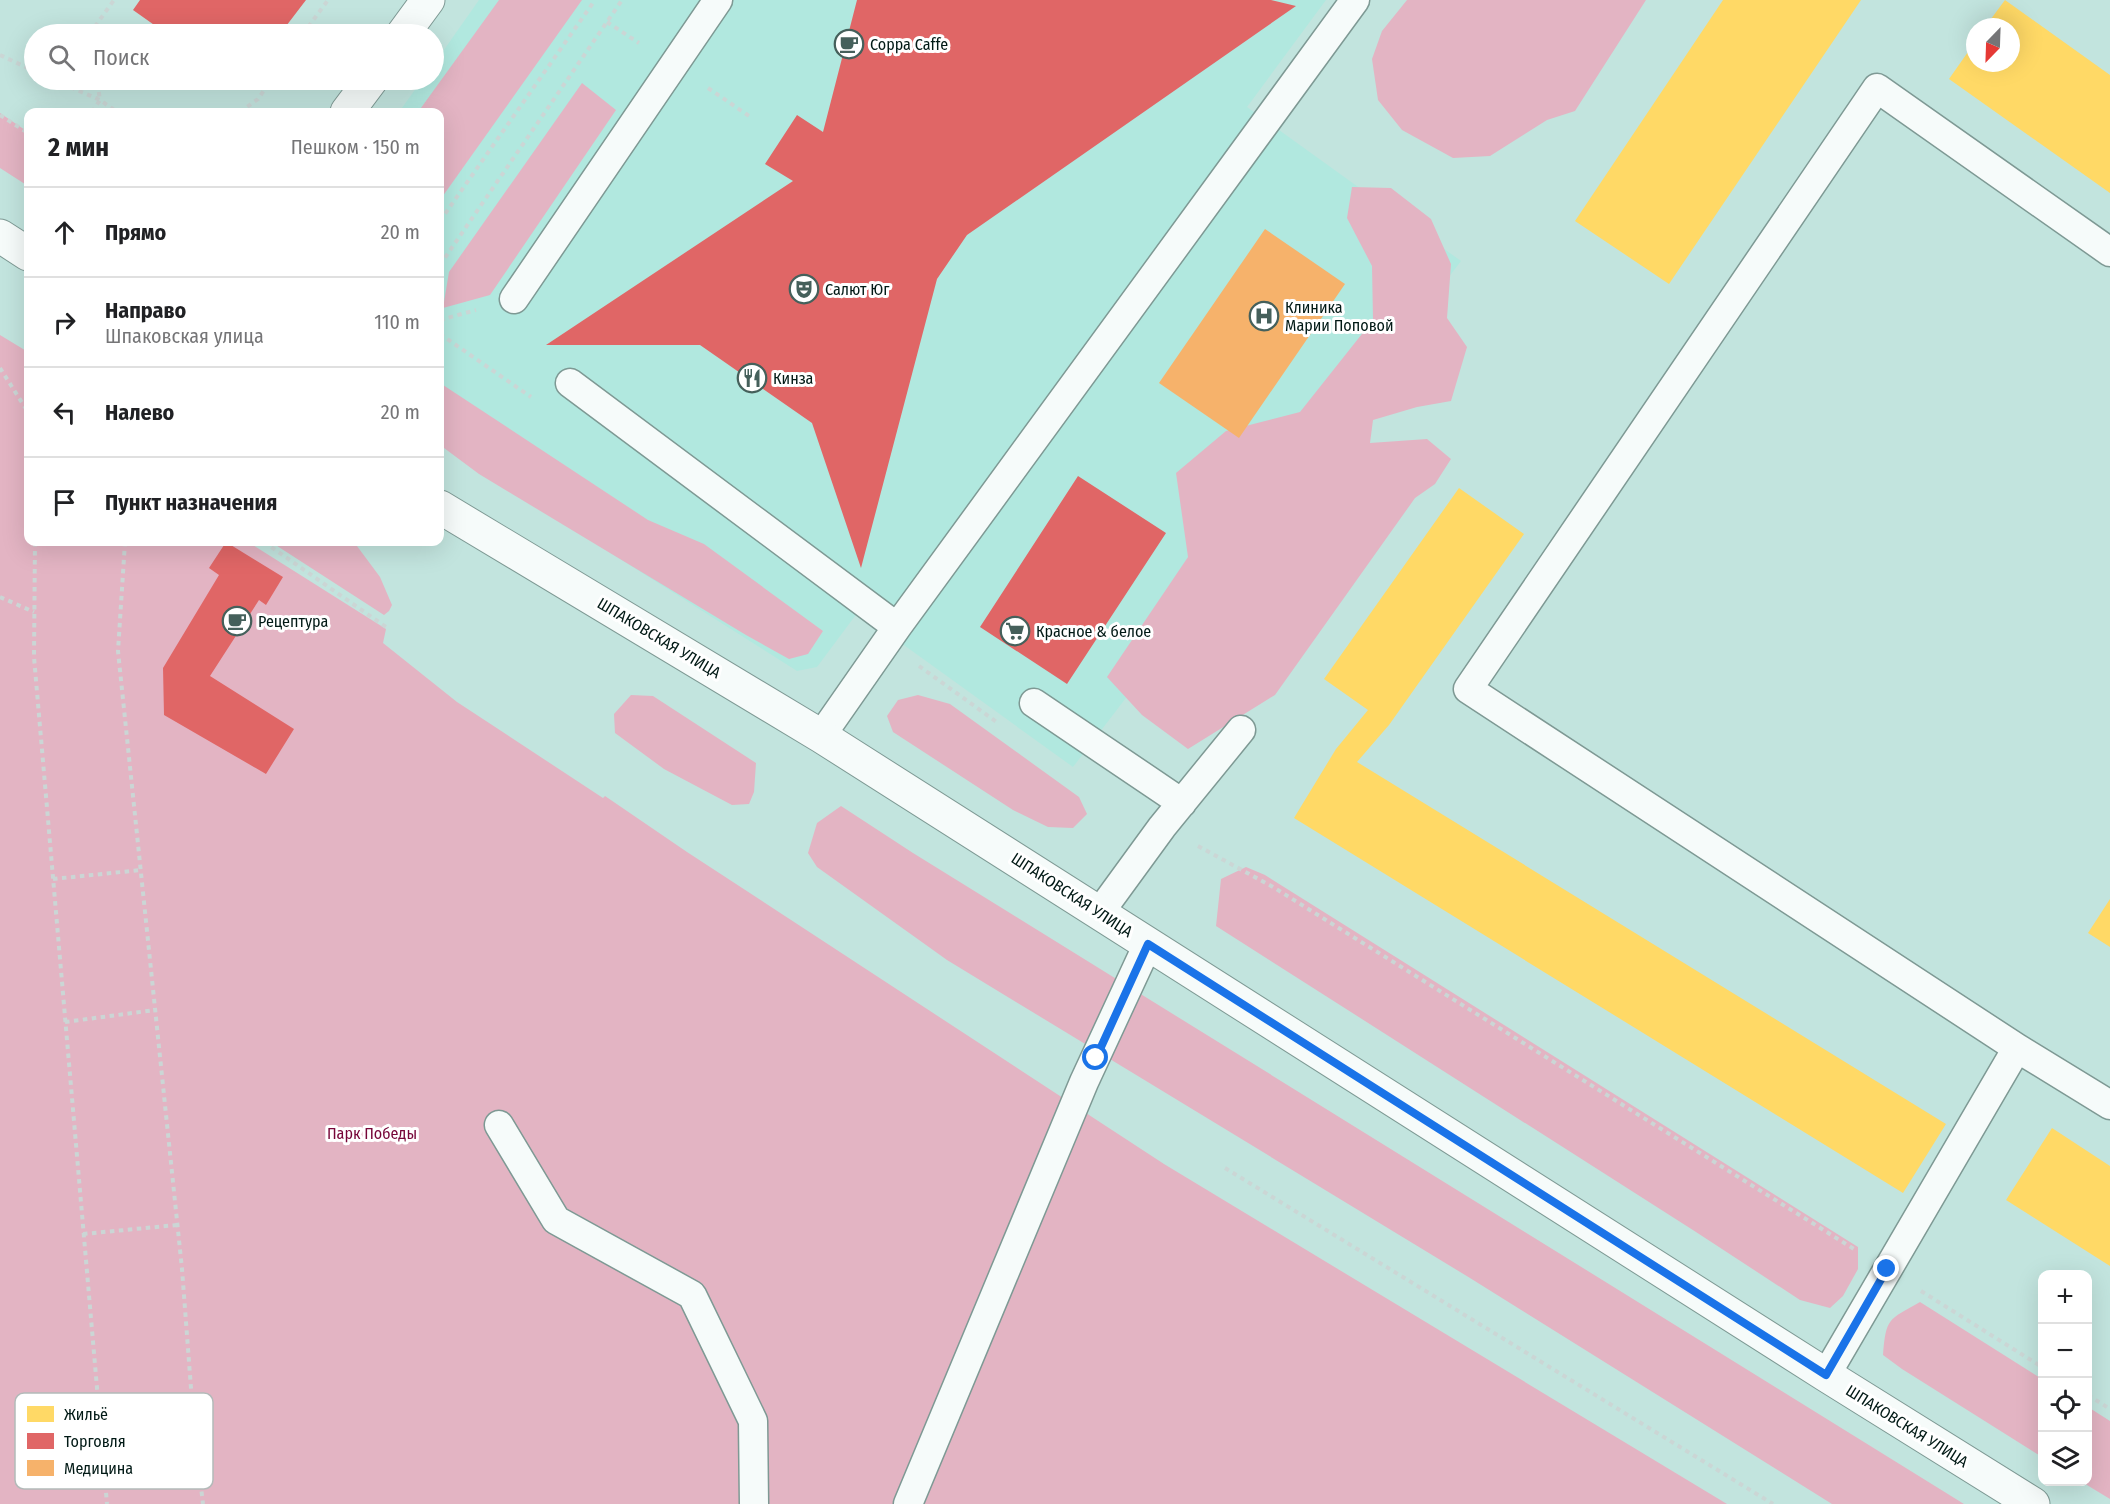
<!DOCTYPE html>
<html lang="ru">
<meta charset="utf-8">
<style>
body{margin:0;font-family:"Fira Sans Condensed",sans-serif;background:#f2f2f2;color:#202124}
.controls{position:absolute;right:18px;bottom:18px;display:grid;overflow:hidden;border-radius:12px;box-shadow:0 6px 24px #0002}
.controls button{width:54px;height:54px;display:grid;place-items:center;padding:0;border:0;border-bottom:2px solid #e0e0e0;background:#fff;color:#202124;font:30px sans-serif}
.compass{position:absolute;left:1966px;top:18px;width:54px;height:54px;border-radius:50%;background:#fff;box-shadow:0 6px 24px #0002;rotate:203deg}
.stop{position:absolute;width:18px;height:18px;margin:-14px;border:4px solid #1a73e8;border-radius:50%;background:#fff}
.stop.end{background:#1a73e8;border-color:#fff;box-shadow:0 2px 6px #0008}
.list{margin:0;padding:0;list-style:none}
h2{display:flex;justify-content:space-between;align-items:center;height:78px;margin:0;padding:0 24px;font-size:26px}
h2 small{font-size:20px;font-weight:400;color:#757577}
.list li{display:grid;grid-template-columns:39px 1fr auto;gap:18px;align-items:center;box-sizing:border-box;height:90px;padding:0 24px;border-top:2px solid #e0e0e0}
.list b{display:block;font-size:22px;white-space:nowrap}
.list p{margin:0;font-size:20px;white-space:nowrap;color:#757577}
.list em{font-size:20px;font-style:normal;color:#757577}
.icon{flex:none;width:33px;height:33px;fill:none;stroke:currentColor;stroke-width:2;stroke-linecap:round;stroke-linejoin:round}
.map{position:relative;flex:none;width:2110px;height:1504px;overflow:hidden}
.search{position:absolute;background:#fff;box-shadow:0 6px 24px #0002;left:24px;top:24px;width:420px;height:66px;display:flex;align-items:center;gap:15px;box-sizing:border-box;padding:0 21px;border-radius:33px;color:#757577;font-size:22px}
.panel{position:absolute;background:#fff;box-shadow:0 6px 24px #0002;left:24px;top:108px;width:420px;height:438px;border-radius:12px}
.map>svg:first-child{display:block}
</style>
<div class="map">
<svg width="2110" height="1504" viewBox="0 0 2110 1504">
<rect width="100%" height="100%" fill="#c2e4de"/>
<path fill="#b1e8df" d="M479,0H1326L1247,107L1461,261L1073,767L858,612L817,667L797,671L440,445V112H399L422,80H434V64Z"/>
<path fill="#e3b4c3" d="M499,0H582L440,200V112H418Z
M1407,0H1646L1575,111L1547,120L1490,156L1453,158L1402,130L1378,100L1372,59L1382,31Z
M582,83L616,110L490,295L443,308L449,272Z
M0,113L28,132V186L0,168Z
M1352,187L1391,188L1431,219L1451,264L1447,318L1467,347L1451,401L1417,407L1373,420L1370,443L1427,439L1451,459L1435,484L1415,498L1275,695L1188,749L1142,715L1107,677L1188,557L1176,473L1226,431L1300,412L1373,320L1372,266L1347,218Z
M0,335L28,352V542H248L386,629L383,643L457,702L603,798L605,796L687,852L1164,1164L1727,1504H0Z
M440,383L648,520L704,544L823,631L808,654L789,659L746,635L479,474L440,445Z
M271,542H354L380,577L392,605L389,611L384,615Z
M631,695L653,696L756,763L754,792L749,804L732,805L664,769L615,733L614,714Z
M918,695L950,704L1079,797L1087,814L1073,828L1048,827L1013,810L893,732L887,716L898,700Z
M841,806L913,853L1964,1504H1832L1470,1278L947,960L817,867L808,853L817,823Z
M1246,867L1265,875L1858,1247V1269L1843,1296L1830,1308L1800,1300L1696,1232L1216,926L1221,879Z
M1920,1302L2042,1379V1457L1902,1369L1883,1355C1886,1318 1888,1320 1920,1302Z
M2088,1407L2110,1421V1499L2082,1482H2088Z"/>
<path fill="#ffd966" d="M1723,0H1861L1669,284L1575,221Z
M2005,0L2110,75V193L1949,79L1975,42V63H2011V27H1985Z
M1459,488L1524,534L1389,725L1357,762L1946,1124L1903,1193L1294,818L1336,749L1368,710L1324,679Z
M2110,899V947L2088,933Z
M2052,1128L2110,1166V1266L2006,1200Z"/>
<path fill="#e06666" d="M140,0H306L280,34H167L133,10Z
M857,0H1271L1296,6L967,235L937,279L861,568L812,423L700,345H546L793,181L765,164L797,115L823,132Z
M1078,476L1166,533L1067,684L980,627Z
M226,542L283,577L266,605L259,600L210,676L294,729L266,774L164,715L163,668L219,575L209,568Z"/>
<path fill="#f6b26b" d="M1265,229L1345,284L1239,438L1159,383Z"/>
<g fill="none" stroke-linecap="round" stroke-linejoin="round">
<g stroke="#7e9994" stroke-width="31">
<path id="service" d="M514,299L718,0
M570,383L897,627
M1034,703L1182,803
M821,736L897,627L1355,0
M1100,912L1162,827L1241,730
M2017,1048L2110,1105
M499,1125L556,1220L692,1295L753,1421L754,1504
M1826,1375L2017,1048L1468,689L1877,88L2110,252
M908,1504L1084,1082L1148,944"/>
</g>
<g stroke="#7e9994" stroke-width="35">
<path id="tertiary" d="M403,34L428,0
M347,112L371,80"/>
</g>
<g stroke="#7e9994" stroke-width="35">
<path id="secondary" d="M0,236L28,254
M440,507L821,736L1826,1375L2033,1504"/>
</g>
<path stroke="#cbd6d5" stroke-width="4" stroke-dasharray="4.5 4.5" stroke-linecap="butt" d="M607,22L639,43
M92,34L91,32L114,0
M303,34L328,0
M0,55L34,71
M54,80L100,100L117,112
M708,88L752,118
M92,112L100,100L97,80
M240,112L258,99L271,80
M0,115L28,133
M440,221L595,0
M440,265L622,0
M440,320L476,310
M440,334L531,397
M0,368L28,412
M35,542L34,657L107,1504
M125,542L118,651L182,1269L194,1428L203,1504
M264,542L386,627
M0,597L34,612
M919,666L998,723
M1198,846L1273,887L1854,1249
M53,879L141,870
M65,1022L155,1010
M1225,1168L1773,1504
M83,1234L177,1225
M1921,1291L2042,1367
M2088,1395L2110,1409
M103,1467L197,1456"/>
<use href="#service" stroke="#f6fbfa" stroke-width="28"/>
<use href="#tertiary" stroke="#f6fbfa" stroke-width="33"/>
<use href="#secondary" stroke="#f6fbfa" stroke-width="33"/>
</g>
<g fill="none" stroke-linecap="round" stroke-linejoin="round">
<path stroke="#1a73e8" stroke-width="8" d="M1096,1058L1148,944L1826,1375L1887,1269"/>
</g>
<defs>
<g id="cafe-ring" transform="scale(1.5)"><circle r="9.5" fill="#fff" stroke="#45605b" stroke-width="1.5"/><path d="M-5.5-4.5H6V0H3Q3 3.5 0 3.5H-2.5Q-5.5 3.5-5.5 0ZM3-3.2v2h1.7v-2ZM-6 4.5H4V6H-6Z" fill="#45605b"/></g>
<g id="theatre-ring" transform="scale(1.5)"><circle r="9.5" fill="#fff" stroke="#45605b" stroke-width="1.5"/><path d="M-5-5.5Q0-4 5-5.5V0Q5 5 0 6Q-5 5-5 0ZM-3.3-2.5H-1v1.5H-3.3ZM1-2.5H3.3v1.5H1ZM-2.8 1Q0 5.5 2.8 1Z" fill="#45605b"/></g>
<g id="hospital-ring" transform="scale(1.5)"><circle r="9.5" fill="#fff" stroke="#45605b" stroke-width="1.5"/><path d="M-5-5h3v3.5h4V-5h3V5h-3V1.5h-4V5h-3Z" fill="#45605b"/></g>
<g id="restaurant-ring" transform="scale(1.5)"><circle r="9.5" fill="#fff" stroke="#45605b" stroke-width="1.5"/><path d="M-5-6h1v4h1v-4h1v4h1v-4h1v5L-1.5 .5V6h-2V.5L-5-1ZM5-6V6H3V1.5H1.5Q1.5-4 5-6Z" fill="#45605b"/></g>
<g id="supermarket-ring" transform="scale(1.5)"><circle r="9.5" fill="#fff" stroke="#45605b" stroke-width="1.5"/><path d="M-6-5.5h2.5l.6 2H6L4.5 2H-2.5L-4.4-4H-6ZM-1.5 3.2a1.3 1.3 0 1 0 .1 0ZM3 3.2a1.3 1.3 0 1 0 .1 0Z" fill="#45605b"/></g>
</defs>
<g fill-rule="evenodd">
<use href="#cafe-ring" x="849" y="44"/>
<use href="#theatre-ring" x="804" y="289"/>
<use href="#hospital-ring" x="1264" y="316"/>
<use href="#restaurant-ring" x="752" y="378"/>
<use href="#cafe-ring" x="237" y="621"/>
<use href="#supermarket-ring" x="1015" y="631"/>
</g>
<g text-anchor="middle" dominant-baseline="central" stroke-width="6" stroke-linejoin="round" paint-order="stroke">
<g font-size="16" fill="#011915" stroke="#fff" text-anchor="start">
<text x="870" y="44">Coppa Caffe</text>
<text x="825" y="289">Салют Юг</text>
<text x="1285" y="307">Клиника<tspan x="1285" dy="18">Марии Поповой</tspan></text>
<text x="773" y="378">Кинза</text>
<text x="258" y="621">Рецептура</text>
<text x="1036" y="631">Красное &amp; белое</text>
</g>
<g font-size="16" fill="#011915" stroke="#fff">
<text transform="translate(659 638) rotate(31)">ШПАКОВСКАЯ УЛИЦА</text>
<text transform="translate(1072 895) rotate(33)">ШПАКОВСКАЯ УЛИЦА</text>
<text transform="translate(1907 1426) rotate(32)">ШПАКОВСКАЯ УЛИЦА</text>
</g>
<g font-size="16" fill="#760538" stroke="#fff">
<text x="372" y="1133">Парк Победы</text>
</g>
</g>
<rect x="15" y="1393" width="198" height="96" rx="9" fill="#fff" stroke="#b3bab9" stroke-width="1.5"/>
<rect x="27" y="1406" width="27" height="16" fill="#ffd966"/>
<rect x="27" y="1433" width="27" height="16" fill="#e06666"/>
<rect x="27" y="1460" width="27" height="16" fill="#f6b26b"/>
<g font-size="16" fill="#011915">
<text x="64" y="1420">Жильё</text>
<text x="64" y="1447">Торговля</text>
<text x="64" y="1474">Медицина</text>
</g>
</svg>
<div class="controls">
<button>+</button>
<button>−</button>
<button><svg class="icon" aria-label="locate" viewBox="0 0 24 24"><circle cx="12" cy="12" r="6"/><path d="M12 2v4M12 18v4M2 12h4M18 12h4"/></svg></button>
<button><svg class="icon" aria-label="layers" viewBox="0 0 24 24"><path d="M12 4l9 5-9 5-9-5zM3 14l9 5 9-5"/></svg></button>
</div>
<svg class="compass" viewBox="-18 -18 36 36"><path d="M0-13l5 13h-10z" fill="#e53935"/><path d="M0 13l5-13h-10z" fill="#757577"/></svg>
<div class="stop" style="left:1096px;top:1058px"></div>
<div class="stop end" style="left:1887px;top:1269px"></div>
<div class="search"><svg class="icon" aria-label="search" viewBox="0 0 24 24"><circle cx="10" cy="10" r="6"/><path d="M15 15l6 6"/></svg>Поиск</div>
<section class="panel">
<h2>2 мин<small>Пешком · 150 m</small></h2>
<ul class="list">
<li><svg class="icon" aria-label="ahead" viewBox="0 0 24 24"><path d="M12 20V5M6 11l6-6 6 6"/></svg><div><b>Прямо</b></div><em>20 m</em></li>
<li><svg class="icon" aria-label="right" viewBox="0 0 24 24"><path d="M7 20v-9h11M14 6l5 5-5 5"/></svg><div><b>Направо</b><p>Шпаковская улица</p></div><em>110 m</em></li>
<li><svg class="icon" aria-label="left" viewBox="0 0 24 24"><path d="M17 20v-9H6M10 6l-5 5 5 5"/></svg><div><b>Налево</b></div><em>20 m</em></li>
<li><svg class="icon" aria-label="arrive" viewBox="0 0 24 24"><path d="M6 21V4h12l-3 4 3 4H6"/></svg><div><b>Пункт назначения</b></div></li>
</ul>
</section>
</div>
